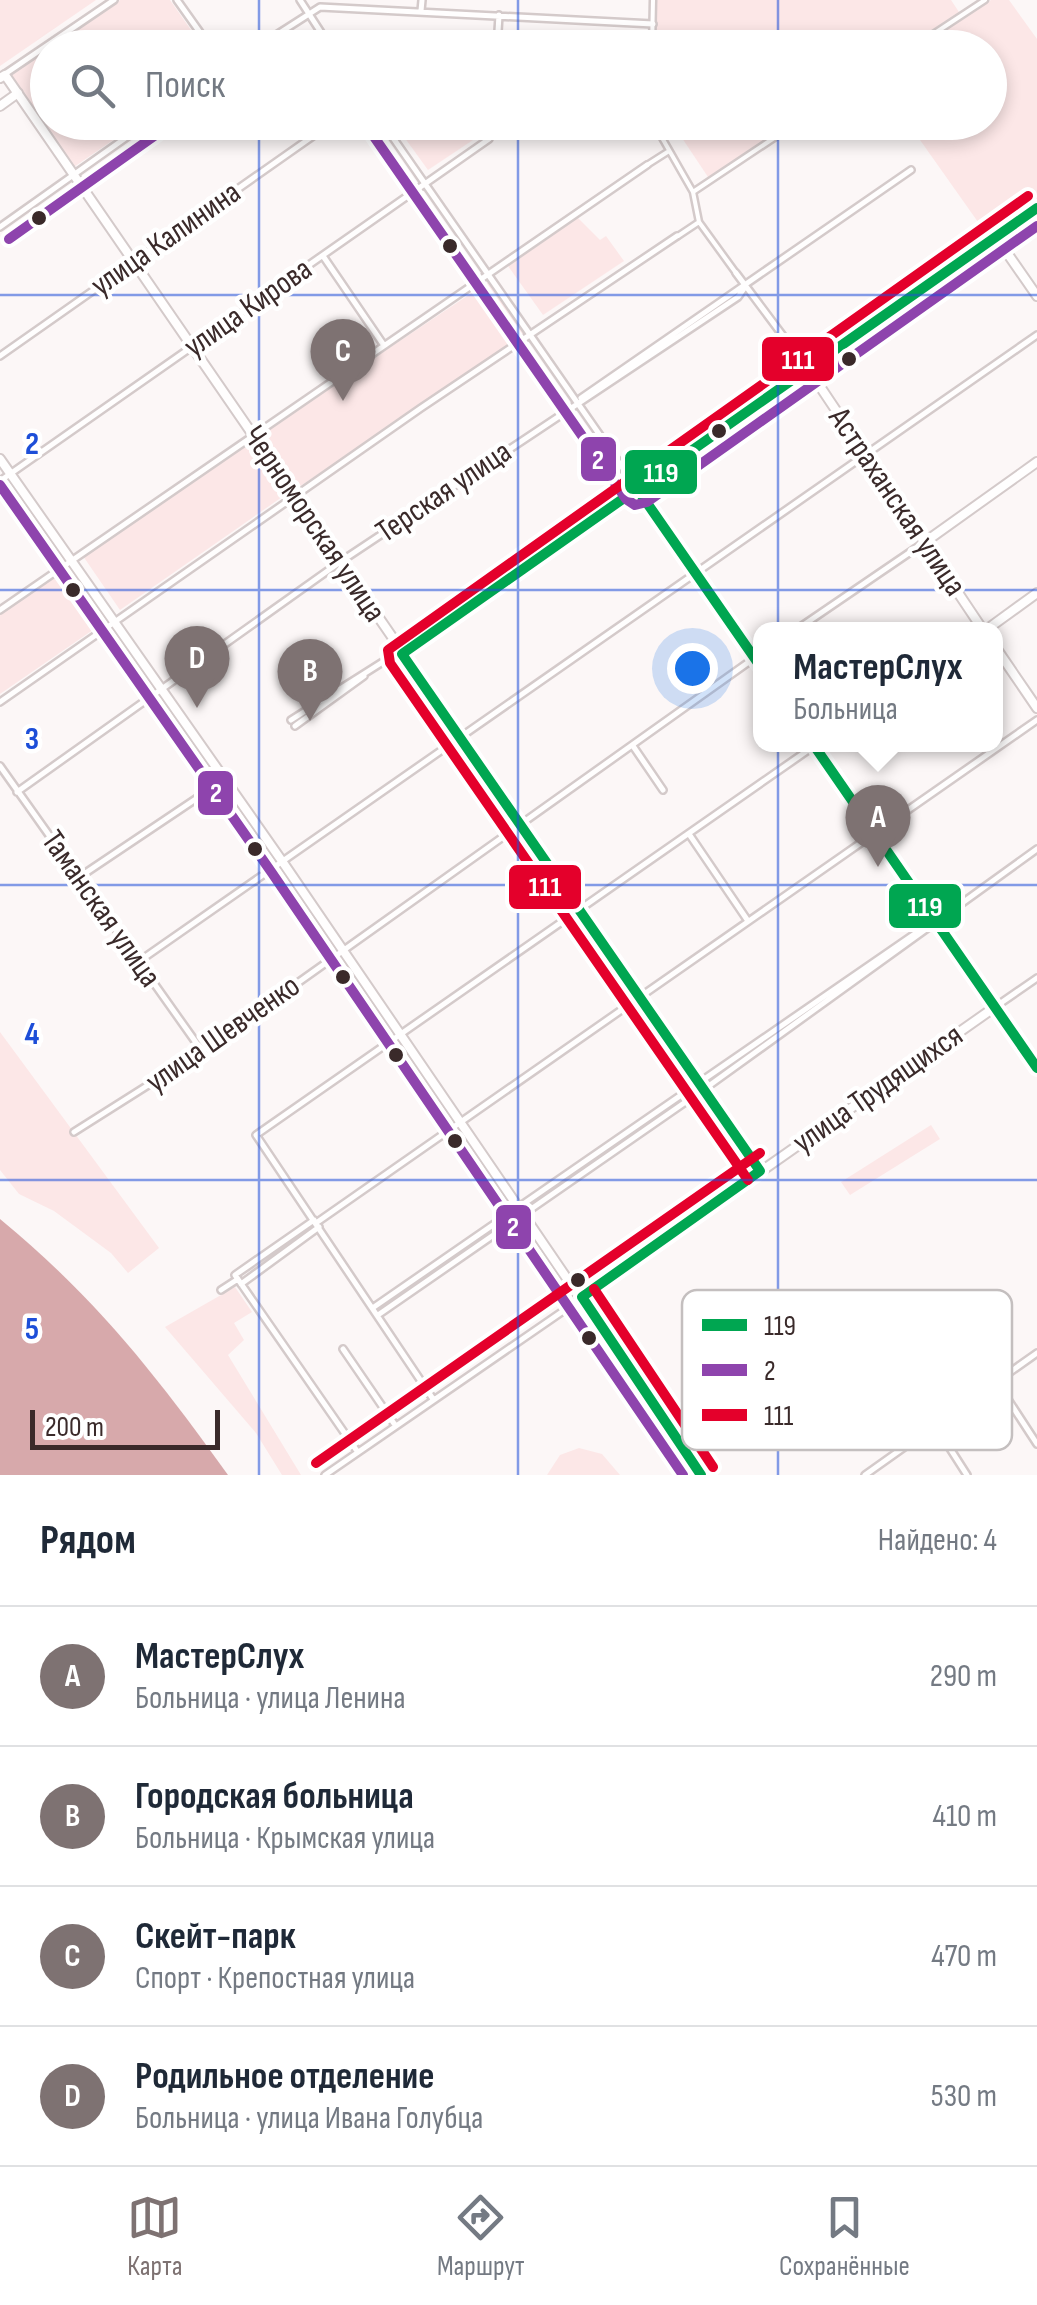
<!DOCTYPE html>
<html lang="ru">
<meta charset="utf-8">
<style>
body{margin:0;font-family:"Sofia Sans Condensed",sans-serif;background:#f6f6f7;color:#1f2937}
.scale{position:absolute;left:30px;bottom:25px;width:190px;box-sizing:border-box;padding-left:10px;border:5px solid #3a2a2a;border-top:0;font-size:28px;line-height:35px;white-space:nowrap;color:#3a2a2a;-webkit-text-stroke:8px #fff;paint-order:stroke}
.you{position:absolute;left:692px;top:668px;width:35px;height:35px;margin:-25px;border:8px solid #fff;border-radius:50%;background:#1a73e8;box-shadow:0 0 0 15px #1a73e833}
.badge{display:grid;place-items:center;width:65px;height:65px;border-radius:50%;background:#7e7272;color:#fff;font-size:32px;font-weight:700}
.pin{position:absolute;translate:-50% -82px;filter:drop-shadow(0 2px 5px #0008)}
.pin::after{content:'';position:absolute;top:52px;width:35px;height:30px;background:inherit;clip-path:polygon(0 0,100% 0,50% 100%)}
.popup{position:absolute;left:753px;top:622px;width:250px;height:130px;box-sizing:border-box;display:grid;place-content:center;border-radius:20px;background:#fff;filter:drop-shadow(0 2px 8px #0005);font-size:32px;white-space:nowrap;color:#747a83}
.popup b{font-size:38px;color:#1f2937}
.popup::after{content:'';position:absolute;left:50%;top:100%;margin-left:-20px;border:20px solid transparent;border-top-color:#fff}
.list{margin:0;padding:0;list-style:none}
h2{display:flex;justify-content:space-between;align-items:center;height:130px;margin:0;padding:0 40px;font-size:42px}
h2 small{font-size:32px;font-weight:400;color:#747a83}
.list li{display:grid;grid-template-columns:65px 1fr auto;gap:30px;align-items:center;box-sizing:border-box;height:140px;padding:0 40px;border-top:2px solid #e0e1e3}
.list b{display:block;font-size:38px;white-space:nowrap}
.list p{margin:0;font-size:32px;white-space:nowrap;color:#747a83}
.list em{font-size:32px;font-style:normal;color:#747a83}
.icon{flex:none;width:55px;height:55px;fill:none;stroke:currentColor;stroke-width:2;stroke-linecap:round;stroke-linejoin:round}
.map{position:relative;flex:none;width:1037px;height:1475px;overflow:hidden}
.search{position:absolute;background:#fff;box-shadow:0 5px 15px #0003;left:30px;right:30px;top:30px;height:110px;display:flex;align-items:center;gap:25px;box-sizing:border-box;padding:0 35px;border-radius:55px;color:#747a83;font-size:38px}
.sheet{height:690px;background:#fff}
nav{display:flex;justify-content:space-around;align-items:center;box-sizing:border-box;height:140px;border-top:2px solid #e0e1e3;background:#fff;font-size:28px;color:#747a83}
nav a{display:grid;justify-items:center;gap:5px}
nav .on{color:#7e7272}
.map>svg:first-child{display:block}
</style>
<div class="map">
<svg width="1037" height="1475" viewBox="0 0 1037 1475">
<rect width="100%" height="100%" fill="#fcf7f7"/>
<path fill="#fce7e7" d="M0,0H96L0,66Z
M120,0H170L203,47H50Z
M653,0H951L961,15L912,47L652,48Z
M991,0H1009L1037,39V205L990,239L908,123L990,122V48L919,47Z
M47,49L48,122L138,123L74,167L11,74Z
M394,123H485V132L428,170Z
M672,123H798L710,180Z
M578,218L600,240L606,236L624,261L543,315L508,266Z
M488,282L526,334L296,489L259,435Z
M245,445L282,497L120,610L83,556Z
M65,568L103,623L0,694V612Z
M0,1032L159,1248L128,1273L111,1253L54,1211L19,1194L0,1170Z
M931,1125L940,1139L850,1195L841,1182Z
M235,1287L252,1312L234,1323L244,1340L228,1355L301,1475H282L256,1433L165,1327Z
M579,1448L602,1454L620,1475H547L560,1455Z"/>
<path fill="#d7a9ab" d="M0,1219C96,1298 156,1375 228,1475H0Z"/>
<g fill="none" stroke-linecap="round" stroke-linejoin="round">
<g stroke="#d4caca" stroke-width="9">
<path id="pedestrian" d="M652,48L653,0
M912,48L985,0
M653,122L693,192L699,222L736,273
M647,165L669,151
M693,192L798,122
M678,236L699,222"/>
</g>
<g stroke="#d4caca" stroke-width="10">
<path id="minor" d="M177,0L211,48
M300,0L331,48
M421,11L422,0
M256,48L320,7L653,24
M497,48L499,15
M5,74L114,0
M382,122L638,490
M0,227L148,122
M323,256L383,344
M736,273L807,368
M0,356L333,122
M581,398L911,170
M0,481L489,139L492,122
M0,610L647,165
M796,630L925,542
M0,702L421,408L677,236
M291,720L400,651
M295,726L364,676
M633,746L663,790
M0,766L202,1051
M17,792L340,562L738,297L745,287
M689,834L748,921
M78,878L224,780
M138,962L1037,335
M995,1007L1037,978
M74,1132L202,1051L760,654
M314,1220L235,1275L357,1451
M316,1223L1037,720
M241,1284L319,1227
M221,1290L238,1279
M374,1307L929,924
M378,1315L710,1085L1037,849
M343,1349L395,1425
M996,1381L1037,1444
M433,1399L256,1135L814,746
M935,1425L967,1475
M325,1475L582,1298
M865,1475L1037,1353"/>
</g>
<g stroke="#d4caca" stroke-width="12">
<path id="tertiary" d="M0,78L5,75L760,1171
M0,106L18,93
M996,237L1037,296
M809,370L983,630
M0,459L284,864L701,1475
M638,490L760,666
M925,542L1037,462
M986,630L1037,593
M996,648L1037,708
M402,654L1037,208
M813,744L1037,1068
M582,1297L995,1007"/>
</g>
<use href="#pedestrian" stroke="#fffefe" stroke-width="4"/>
<use href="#minor" stroke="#fffefe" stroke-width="5"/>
<use href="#tertiary" stroke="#fffefe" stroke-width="8"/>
<g stroke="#fff" stroke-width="18">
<path id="bus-1" d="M638,490L760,666
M813,744L1037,1068
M701,1475L582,1297L760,1171L402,654L1037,208"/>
</g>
<g stroke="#fff" stroke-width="18">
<path id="bus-2" d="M370,131L626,499L635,505L647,502L1037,226
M9,239L157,134
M0,485L272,873L683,1475"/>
</g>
<g stroke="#fff" stroke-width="18">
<path id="bus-3" d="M748,1180L390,663L388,650L1028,196
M594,1289L713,1467
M316,1463L760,1153"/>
</g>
<use href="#bus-1" stroke="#00a651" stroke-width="10"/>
<use href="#bus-2" stroke="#8e44ad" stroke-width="10"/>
<use href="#bus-3" stroke="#e4002b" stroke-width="10"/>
</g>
<path fill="none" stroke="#1d4ed8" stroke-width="2.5" stroke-opacity="0.55" d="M259,0V48M518,0V48M778,0V48M259,122V1475M518,122V1475M778,122V1475M0,295H1037M0,590H1037M0,885H1037M0,1180H1037"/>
<g fill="#3a2a2a" stroke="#fff" stroke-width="4">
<circle cx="39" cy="218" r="9"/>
<circle cx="450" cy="246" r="9"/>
<circle cx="849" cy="359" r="9"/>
<circle cx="719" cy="431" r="9"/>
<circle cx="73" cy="590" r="9"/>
<circle cx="255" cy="849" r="9"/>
<circle cx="343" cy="977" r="9"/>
<circle cx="396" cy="1055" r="9"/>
<circle cx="455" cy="1141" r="9"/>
<circle cx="578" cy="1280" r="9"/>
<circle cx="589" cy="1338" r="9"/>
</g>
<g text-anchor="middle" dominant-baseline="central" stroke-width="9" stroke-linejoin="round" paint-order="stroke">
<g font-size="32" fill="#3a2a2a" stroke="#fff">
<text transform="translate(166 239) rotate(-35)">улица Калинина</text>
<text transform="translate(248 308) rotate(-35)">улица Кирова</text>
<text transform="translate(444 492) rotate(-34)">Терская улица</text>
<text transform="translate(897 502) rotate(56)">Астраханская улица</text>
<text transform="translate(314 524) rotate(56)">Черноморская улица</text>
<text transform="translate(101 909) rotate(55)">Таманская улица</text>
<text transform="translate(223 1034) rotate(-35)">улица Шевченко</text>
<text transform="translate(878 1089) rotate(-35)">улица Трудящихся</text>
</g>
</g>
<rect x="682" y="1290" width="330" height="160" rx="15" fill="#fff" stroke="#c4bfbf" stroke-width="2.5"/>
<rect x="702" y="1319" width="45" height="12" fill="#00a651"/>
<rect x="702" y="1364" width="45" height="12" fill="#8e44ad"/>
<rect x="702" y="1409" width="45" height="12" fill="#e4002b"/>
<g font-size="28" fill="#3a2a2a">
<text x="764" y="1335">119</text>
<text x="764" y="1380">2</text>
<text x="764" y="1425">111</text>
</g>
<g font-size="32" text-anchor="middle" font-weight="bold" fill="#1d4ed8" stroke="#fff" stroke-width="9" stroke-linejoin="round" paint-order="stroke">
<text x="32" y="454">2</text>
<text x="32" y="749">3</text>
<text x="32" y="1044">4</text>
<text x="32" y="1339">5</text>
</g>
<g stroke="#fff" stroke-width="4">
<rect x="760" y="335" width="76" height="48" rx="10" fill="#e4002b"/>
<rect x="579" y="435" width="39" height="48" rx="10" fill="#8e44ad"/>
<rect x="623" y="448" width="76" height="48" rx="10" fill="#00a651"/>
<rect x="196" y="769" width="39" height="48" rx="10" fill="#8e44ad"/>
<rect x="507" y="863" width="76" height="48" rx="10" fill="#e4002b"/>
<rect x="887" y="882" width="76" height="48" rx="10" fill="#00a651"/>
<rect x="494" y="1203" width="39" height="48" rx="10" fill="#8e44ad"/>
</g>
<g font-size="28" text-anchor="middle" font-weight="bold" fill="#fff">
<text x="798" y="369">111</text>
<text x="598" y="469">2</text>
<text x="661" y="482">119</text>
<text x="216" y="802">2</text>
<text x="545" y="896">111</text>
<text x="925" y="916">119</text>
<text x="513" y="1236">2</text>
</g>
</svg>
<div class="scale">200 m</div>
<div class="you"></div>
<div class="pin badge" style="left:878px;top:867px">A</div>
<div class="popup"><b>МастерСлух</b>Больница</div>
<div class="pin badge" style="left:310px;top:721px">B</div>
<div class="pin badge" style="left:343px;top:401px">C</div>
<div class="pin badge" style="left:197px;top:708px">D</div>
<div class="search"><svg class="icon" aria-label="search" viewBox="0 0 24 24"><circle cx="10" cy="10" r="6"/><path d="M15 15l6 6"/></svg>Поиск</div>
</div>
<section class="sheet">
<h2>Рядом<small>Найдено: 4</small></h2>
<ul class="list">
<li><span class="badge">A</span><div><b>МастерСлух</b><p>Больница · улица Ленина</p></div><em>290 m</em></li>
<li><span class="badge">B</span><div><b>Городская больница</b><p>Больница · Крымская улица</p></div><em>410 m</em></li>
<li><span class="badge">C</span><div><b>Скейт-парк</b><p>Спорт · Крепостная улица</p></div><em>470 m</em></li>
<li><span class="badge">D</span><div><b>Родильное отделение</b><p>Больница · улица Ивана Голубца</p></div><em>530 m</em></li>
</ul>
</section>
<nav>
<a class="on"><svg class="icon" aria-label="map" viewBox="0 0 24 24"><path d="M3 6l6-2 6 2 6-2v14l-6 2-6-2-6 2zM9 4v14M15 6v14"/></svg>Карта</a>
<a><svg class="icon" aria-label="directions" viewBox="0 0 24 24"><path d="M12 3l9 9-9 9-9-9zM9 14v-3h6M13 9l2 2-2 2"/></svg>Маршрут</a>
<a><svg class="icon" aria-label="saved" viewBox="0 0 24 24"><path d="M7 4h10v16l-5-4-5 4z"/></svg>Сохранённые</a>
</nav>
